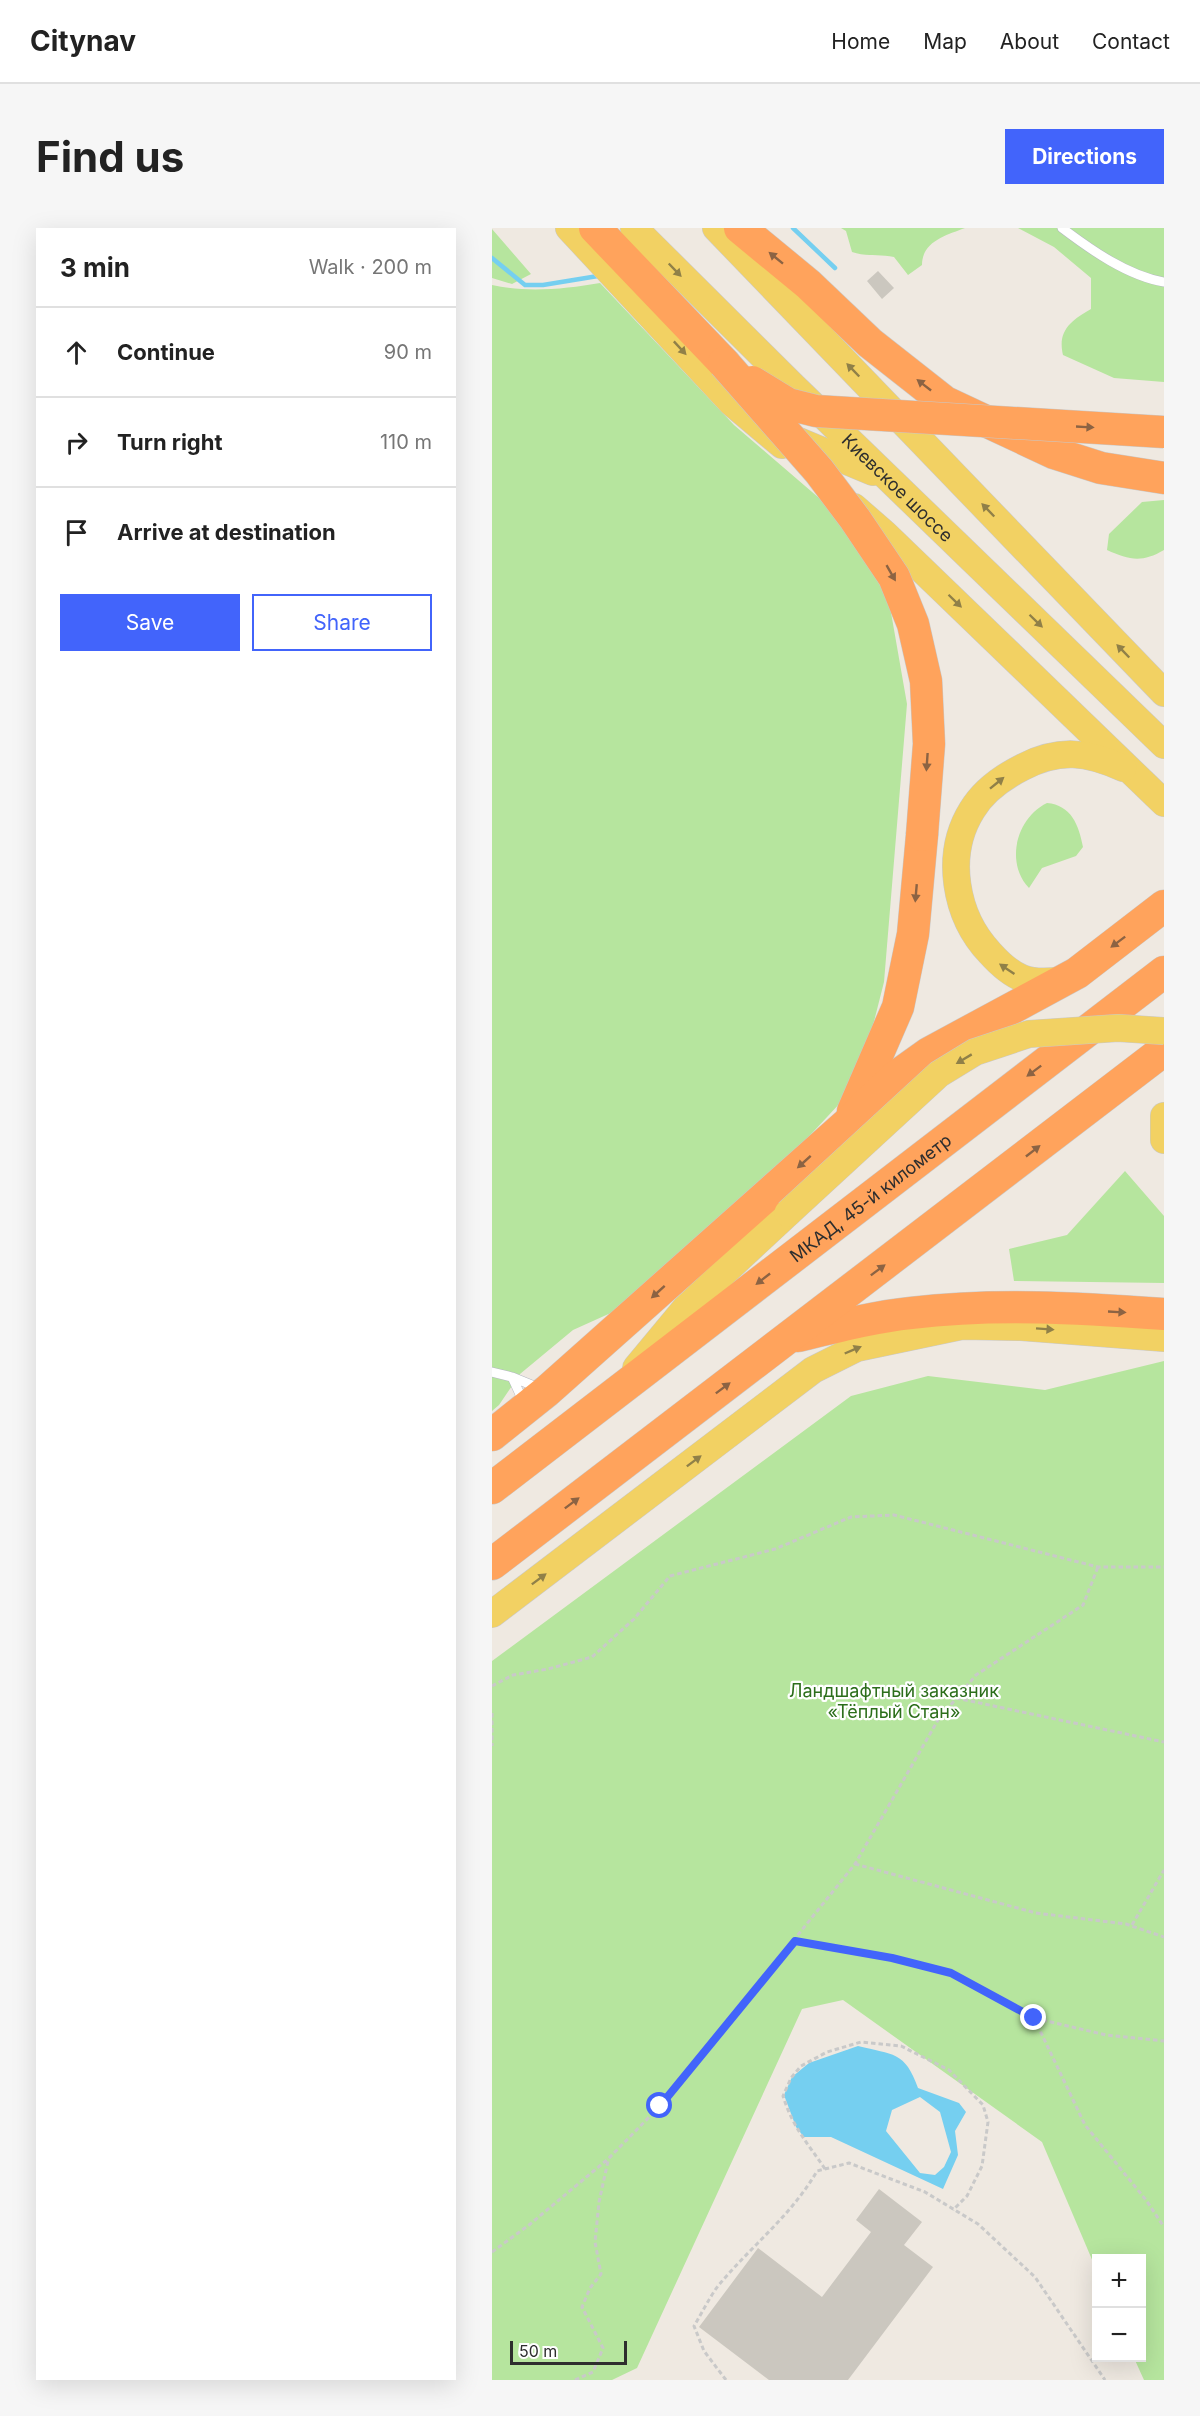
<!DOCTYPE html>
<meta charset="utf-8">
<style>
body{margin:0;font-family:Inter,sans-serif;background:#f6f6f6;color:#222}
.controls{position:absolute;right:18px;bottom:18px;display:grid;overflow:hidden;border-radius:0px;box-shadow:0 6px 24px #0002}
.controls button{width:54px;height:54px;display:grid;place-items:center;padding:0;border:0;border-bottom:2px solid #e0e0e0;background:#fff;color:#222;font:30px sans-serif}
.scale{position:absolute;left:18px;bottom:15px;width:117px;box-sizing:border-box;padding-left:6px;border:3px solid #2e2e2e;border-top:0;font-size:16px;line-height:21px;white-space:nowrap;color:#2e2e2e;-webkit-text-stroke:4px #fff;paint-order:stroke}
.stop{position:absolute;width:18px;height:18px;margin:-14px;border:4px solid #4264fb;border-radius:50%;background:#fff}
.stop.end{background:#4264fb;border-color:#fff;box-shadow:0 2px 6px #0008}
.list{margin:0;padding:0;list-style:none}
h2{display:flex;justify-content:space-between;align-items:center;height:78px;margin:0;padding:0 24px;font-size:26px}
h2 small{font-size:20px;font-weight:400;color:#767676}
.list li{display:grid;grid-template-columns:39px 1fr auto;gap:18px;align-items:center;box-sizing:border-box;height:90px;padding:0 24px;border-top:2px solid #e0e0e0}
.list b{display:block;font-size:22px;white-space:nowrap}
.list em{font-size:20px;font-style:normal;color:#767676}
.actions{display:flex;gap:12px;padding:18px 24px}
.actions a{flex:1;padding:14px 0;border:2px solid #4264fb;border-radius:0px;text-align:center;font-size:21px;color:#4264fb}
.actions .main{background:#4264fb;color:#fff}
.icon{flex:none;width:33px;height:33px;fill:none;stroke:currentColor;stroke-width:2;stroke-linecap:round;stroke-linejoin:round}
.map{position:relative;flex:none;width:672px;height:2152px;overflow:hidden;border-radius:0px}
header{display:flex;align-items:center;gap:36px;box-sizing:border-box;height:84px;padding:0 30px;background:#fff;border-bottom:2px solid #e0e0e0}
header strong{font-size:28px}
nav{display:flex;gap:33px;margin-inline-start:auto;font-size:21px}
.intro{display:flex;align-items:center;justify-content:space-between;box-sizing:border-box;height:144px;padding:0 36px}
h1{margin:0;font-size:42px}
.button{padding:15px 27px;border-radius:0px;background:#4264fb;color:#fff;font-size:21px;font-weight:700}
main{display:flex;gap:36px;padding:0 36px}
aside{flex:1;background:#fff;border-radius:0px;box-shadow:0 6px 24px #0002}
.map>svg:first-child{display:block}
</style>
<header>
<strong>Citynav</strong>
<nav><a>Home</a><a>Map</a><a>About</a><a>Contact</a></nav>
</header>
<div class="intro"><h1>Find us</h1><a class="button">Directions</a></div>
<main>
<aside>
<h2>3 min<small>Walk · 200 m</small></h2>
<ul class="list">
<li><svg class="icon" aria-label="ahead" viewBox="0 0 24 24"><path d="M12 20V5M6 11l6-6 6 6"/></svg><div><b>Continue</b></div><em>90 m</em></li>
<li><svg class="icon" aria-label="right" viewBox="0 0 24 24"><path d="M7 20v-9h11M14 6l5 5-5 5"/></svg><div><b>Turn right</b></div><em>110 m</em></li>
<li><svg class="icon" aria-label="arrive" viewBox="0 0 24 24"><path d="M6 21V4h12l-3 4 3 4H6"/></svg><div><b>Arrive at destination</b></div></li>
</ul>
<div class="actions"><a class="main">Save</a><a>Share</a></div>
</aside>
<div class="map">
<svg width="672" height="2152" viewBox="0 0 672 2152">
<rect width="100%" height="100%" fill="#efe9e1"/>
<path fill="#b6e59e" d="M349,0H473C455,7 430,13 430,37L416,47L402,29C388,26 374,29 360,24L354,3Z
M526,0H672V154L622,150L571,127C565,102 580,92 599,81V50L562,19Z
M0,1L39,46L20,56L0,50Z
M108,55L242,197L348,288L397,373L415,476L392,754L375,821L349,874L295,932L132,1079L81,1102L28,1146L7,1177L0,1183V57C35,65 73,61 108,55Z
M672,272V322C650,335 637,332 615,322L617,306L650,274Z
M555,575C579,577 587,597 591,619L584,628L550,640L537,660C513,635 524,590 555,575Z
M633,943L672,988V1055L522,1053L517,1021L575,1007Z
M672,1133V2152H652L642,2130H650V2030H604V2041L550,1914L351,1772L310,1781L145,2140L120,2152H0V1433L359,1168L436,1148L553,1162Z"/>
<path fill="#75cff0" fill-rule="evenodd" d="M366,1818C401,1827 413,1823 426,1860L467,1875L474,1884L463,1903L466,1927L451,1961L339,1909H312L304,1899L292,1867L300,1849L317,1835ZM428,1869L448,1884L459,1924L452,1939L443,1947L428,1945L394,1903L400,1882Z"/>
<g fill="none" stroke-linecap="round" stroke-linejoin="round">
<path stroke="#75cff0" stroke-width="4.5" d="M301,0L343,40
M0,30L33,57H51L106,48L110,50"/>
</g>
<path fill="#cbc7bf" d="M386,43L402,60L390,71L375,53Z
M387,1961L430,1994L412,2017L441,2039L356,2152H277L207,2099L266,2020L330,2069L379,2004L364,1992Z"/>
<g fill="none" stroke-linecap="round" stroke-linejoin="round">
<g stroke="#b4b7c1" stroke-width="10">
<path id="lane" d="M570,0C599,22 636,48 672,54
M0,1144L20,1149
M32,1175L20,1149L47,1160"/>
</g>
<g stroke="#c9c9c9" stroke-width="28">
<g id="primary">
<path d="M77,0L240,175L290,217"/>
<path id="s1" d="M142,0L301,158L672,517"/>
<path d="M224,0L672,465"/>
<path d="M297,209L381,244"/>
<path d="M362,279L393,306L672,575"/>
<path d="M570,752C557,754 543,755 530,750C517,745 507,735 498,725C463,688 452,627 480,582C492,562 511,549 531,539C568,520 595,524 631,540"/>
<path d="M672,888V912"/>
<path d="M144,1140L193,1081L296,985"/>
<path d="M0,1386L321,1142L365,1120L470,1098L529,1099L672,1110"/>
</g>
</g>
<g stroke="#c9c9c9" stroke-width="33">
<g id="highway">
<path d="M103,0L232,135"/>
<path d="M248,0L316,56L378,115L453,174L562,225L609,240L672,250"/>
<path d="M361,883L406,779L421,706L430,607"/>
<path d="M306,1108C343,1099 381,1089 419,1085C502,1075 588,1080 672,1086"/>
<path d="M0,1207L55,1163L355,896L402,850L437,825L585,745L672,678"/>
<path id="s2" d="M0,1260L672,744"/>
<path d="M0,1336L672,822"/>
</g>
</g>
<path stroke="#c9c9c9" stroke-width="3" stroke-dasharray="4.5 3" stroke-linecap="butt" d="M0,1458L21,1447L56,1441L100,1429L142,1391L178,1348L283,1321L359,1289L402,1287L606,1339H672
M464,1470L672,1514
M0,1485V1518
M363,1636L544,1685L634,1696L672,1709
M640,1697L672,1642
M303,1713L400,1730L459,1745L542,1790L614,1807L672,1813
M542,1790L593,1897L654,1972L672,1999
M333,1941C315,1914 301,1900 291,1868L299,1850L309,1838L335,1824L369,1814L409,1818L457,1842L491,1877L496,1894L490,1938L475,1968L461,1982
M0,2024L37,1997L116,1931L168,1878L363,1636L446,1492L484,1447L591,1377L606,1339
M83,2152L101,2144L111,2120L90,2079L98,2060L109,2046L103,2014L107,1974L116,1933
M234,2152L212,2123L202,2098C210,2085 217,2070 226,2058C258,2019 300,1987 325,1943L357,1935L433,1964L486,1996L543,2049L613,2152"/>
<use href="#lane" stroke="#fff" stroke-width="9"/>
<use href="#primary" stroke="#f2d163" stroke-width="27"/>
<use href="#highway" stroke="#ffa35c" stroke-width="32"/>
<g stroke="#c9c9c9" stroke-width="28" stroke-linecap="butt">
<path id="primary-bridge" d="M296,985L447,846L483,824L537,806L626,800L672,803"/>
</g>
<g stroke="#c9c9c9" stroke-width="33" stroke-linecap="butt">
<path id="highway-bridge" d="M232,135L327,243L363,291L402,349L421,396L434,453L437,516L430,607
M260,154L296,176L324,183L672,204"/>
</g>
<use href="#primary-bridge" stroke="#f2d163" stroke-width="27"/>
<use href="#highway-bridge" stroke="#ffa35c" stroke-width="32"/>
</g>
<defs><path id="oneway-solid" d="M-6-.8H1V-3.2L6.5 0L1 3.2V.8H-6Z" transform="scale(1.5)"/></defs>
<g fill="#8c6343">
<use href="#oneway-solid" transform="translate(284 30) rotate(-141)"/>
<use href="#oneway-solid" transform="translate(432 157) rotate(-142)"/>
<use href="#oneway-solid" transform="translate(593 199) rotate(3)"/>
<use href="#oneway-solid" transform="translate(399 345) rotate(60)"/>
<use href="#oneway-solid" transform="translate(435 534) rotate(94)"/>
<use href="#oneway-solid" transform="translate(424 665) rotate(95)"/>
<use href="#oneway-solid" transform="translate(626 714) rotate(143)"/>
<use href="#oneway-solid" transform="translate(542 843) rotate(143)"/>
<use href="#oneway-solid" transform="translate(541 923) rotate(-38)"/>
<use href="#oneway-solid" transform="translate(312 934) rotate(138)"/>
<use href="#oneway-solid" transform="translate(386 1042) rotate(-37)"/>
<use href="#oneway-solid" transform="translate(271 1051) rotate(142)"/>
<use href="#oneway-solid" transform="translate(166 1064) rotate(138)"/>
<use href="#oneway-solid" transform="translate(625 1084) rotate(3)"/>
<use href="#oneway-solid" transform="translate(231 1160) rotate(-37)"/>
<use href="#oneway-solid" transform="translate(80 1275) rotate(-37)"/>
</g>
<g fill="#908048">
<use href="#oneway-solid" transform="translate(183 42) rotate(46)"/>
<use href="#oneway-solid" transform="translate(188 120) rotate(47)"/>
<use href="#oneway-solid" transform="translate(361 142) rotate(-134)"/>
<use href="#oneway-solid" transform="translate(496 282) rotate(-134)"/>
<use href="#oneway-solid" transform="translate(463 373) rotate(44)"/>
<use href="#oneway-solid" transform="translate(544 393) rotate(44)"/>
<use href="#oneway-solid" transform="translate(631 423) rotate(-134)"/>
<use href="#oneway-solid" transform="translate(505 555) rotate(-39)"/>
<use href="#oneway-solid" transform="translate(515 741) rotate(-146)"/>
<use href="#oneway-solid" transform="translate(472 831) rotate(149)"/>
<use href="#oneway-solid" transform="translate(553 1101) rotate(4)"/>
<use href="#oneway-solid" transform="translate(361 1122) rotate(-23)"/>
<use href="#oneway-solid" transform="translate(202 1233) rotate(-37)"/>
<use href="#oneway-solid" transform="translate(47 1351) rotate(-37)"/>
</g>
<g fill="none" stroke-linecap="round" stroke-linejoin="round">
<path stroke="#4264fb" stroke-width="8" d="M168,1878L303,1713L400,1730L459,1745L542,1790"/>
</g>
<g text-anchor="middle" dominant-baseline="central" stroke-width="4.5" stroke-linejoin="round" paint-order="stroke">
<g font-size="18" fill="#2e2e2e" stroke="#fff">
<text stroke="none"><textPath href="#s1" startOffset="370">Киевское шоссе</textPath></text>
<text stroke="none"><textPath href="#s2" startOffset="477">МКАД, 45-й километр</textPath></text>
</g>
<g font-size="18" fill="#2c6e1b" stroke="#fff">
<text x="402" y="1462">Ландшафтный заказник<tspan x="402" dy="21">«Тёплый Стан»</tspan></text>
</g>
</g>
</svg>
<div class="controls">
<button>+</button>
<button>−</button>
</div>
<div class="scale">50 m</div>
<div class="stop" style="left:168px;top:1878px"></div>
<div class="stop end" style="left:542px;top:1790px"></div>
</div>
</main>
